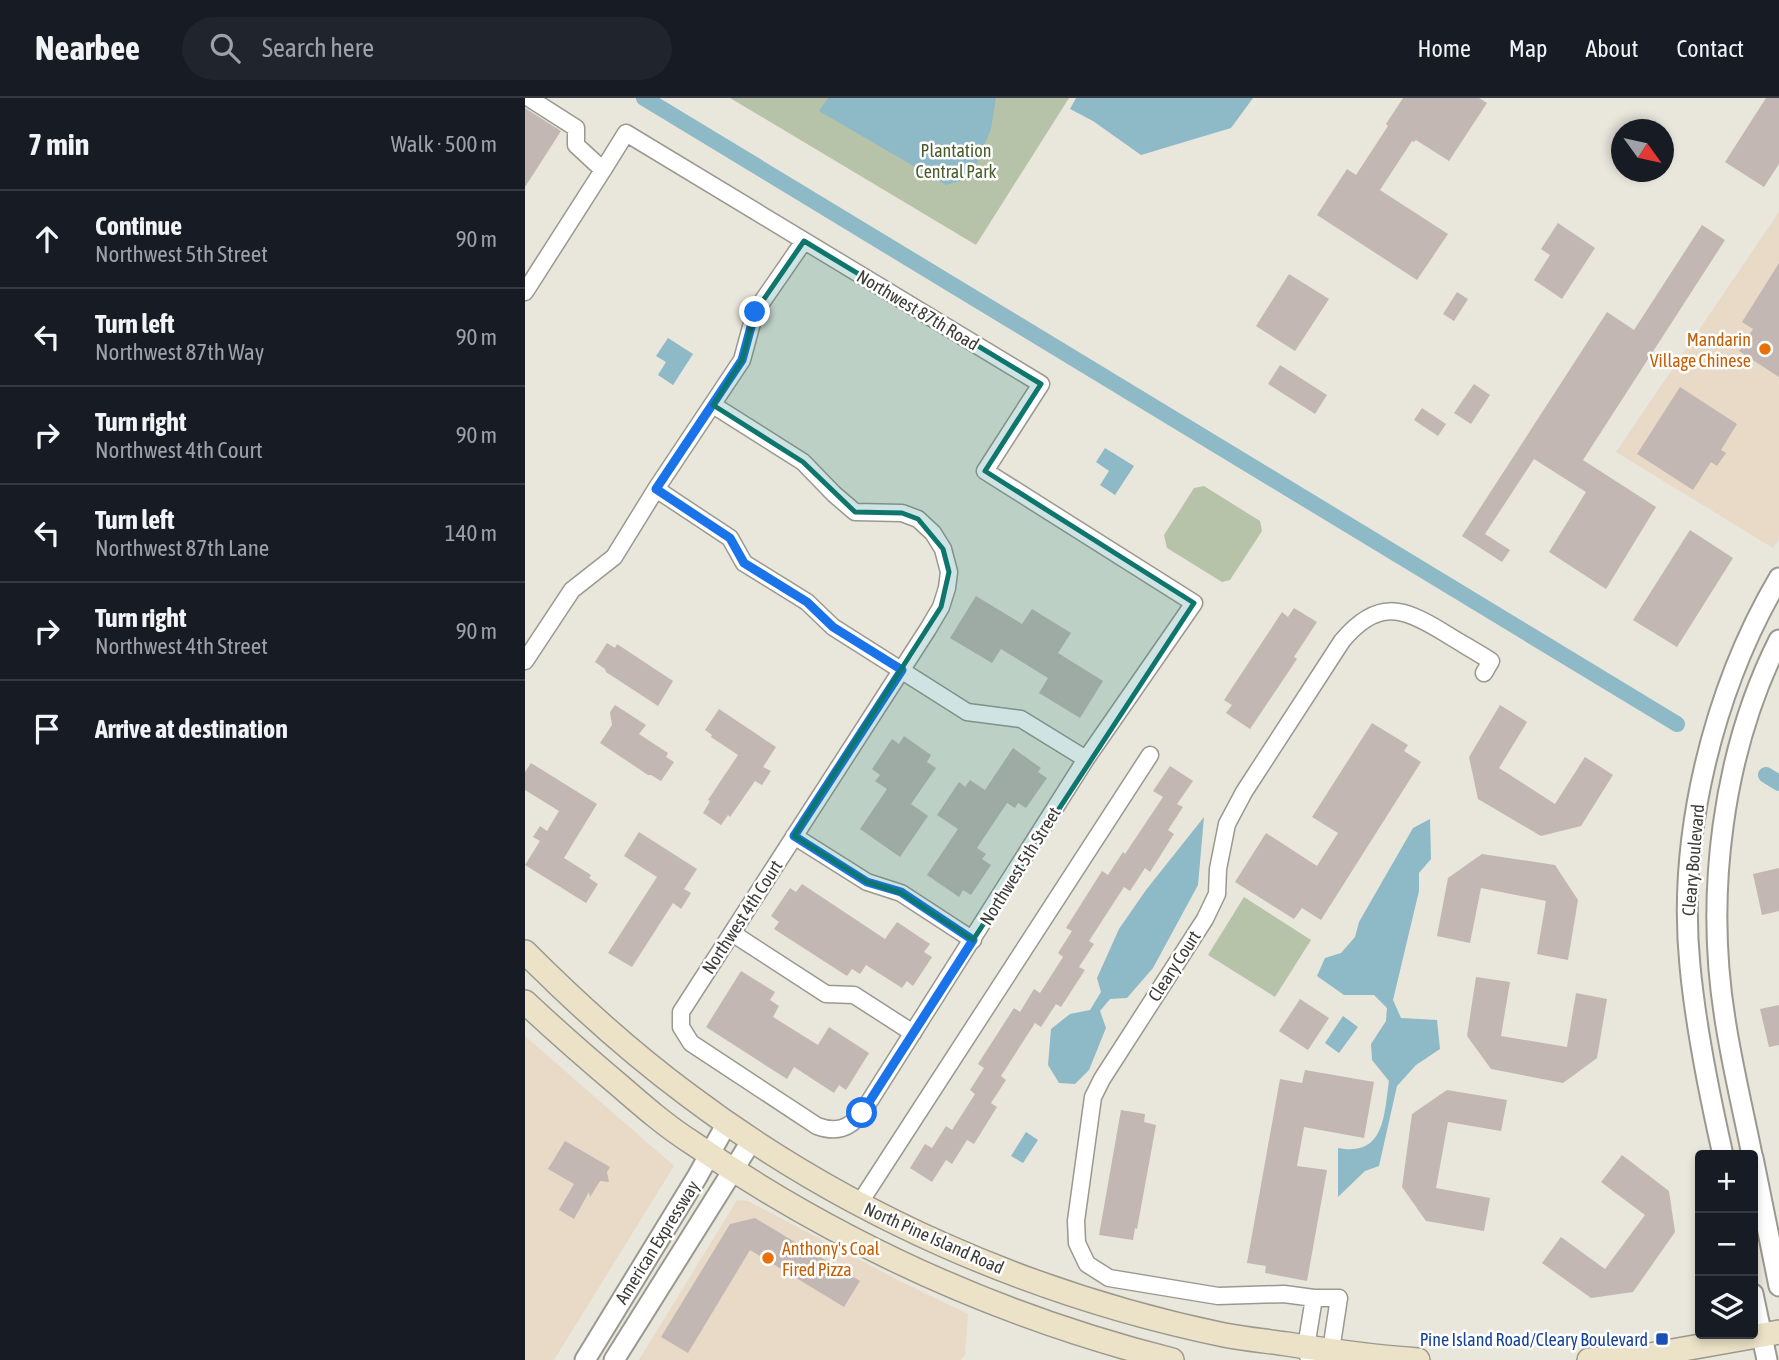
<!DOCTYPE html>
<meta charset="utf-8">
<style>
body{margin:0;font-family:"Asap Condensed",sans-serif;background:#20242c;color:#f1f3f6}
.controls{position:absolute;right:21px;bottom:21px;display:grid;overflow:hidden;border-radius:7px;box-shadow:0 4px 10px #0003}
.controls button{width:63px;height:63px;display:grid;place-items:center;padding:0;border:0;border-bottom:2px solid #363941;background:#171b24;color:#f1f3f6;font:35px sans-serif}
.compass{position:absolute;left:1086px;top:21px;width:63px;height:63px;border-radius:50%;background:#171b24;box-shadow:0 4px 10px #0003;rotate:123deg}
.stop{position:absolute;width:21px;height:21px;margin:-16px;border:5px solid #1a73e8;border-radius:50%;background:#fff}
.stop.end{background:#1a73e8;border-color:#fff;box-shadow:0 2px 7px #0008}
.list{margin:0;padding:0;list-style:none}
h2{display:flex;justify-content:space-between;align-items:center;height:91px;margin:0;padding:0 28px;font-size:30px}
h2 small{font-size:23px;font-weight:400;color:#9ea1a6}
.list li{display:grid;grid-template-columns:46px 1fr auto;gap:21px;align-items:center;box-sizing:border-box;height:98px;padding:0 28px;border-top:2px solid #363941}
.list b{display:block;font-size:26px;white-space:nowrap}
.list p{margin:0;font-size:23px;white-space:nowrap;color:#9ea1a6}
.list em{font-size:23px;font-style:normal;color:#9ea1a6}
.icon{flex:none;width:38px;height:38px;fill:none;stroke:currentColor;stroke-width:2;stroke-linecap:round;stroke-linejoin:round}
.map{position:relative;flex:none;width:1254px;height:1262px;overflow:hidden}
header{display:flex;align-items:center;gap:42px;box-sizing:border-box;height:98px;padding:0 35px;background:#171b24;border-bottom:2px solid #363941}
header strong{font-size:33px}
nav{display:flex;gap:38px;margin-inline-start:auto;font-size:24px}
.search{width:490px;height:63px;background:#20242c;display:flex;align-items:center;gap:18px;box-sizing:border-box;padding:0 24px;border-radius:38px;color:#9ea1a6;font-size:26px}
main{display:flex}
aside{flex:1;background:#171b24}
.map>svg:first-child{display:block}
</style>
<header>
<strong>Nearbee</strong>
<div class="search"><svg class="icon" aria-label="search" viewBox="0 0 24 24"><circle cx="10" cy="10" r="6"/><path d="M15 15l6 6"/></svg>Search here</div>
<nav><a>Home</a><a>Map</a><a>About</a><a>Contact</a></nav>
</header>
<main>
<aside>
<h2>7 min<small>Walk · 500 m</small></h2>
<ul class="list">
<li><svg class="icon" aria-label="ahead" viewBox="0 0 24 24"><path d="M12 20V5M6 11l6-6 6 6"/></svg><div><b>Continue</b><p>Northwest 5th Street</p></div><em>90 m</em></li>
<li><svg class="icon" aria-label="left" viewBox="0 0 24 24"><path d="M17 20v-9H6M10 6l-5 5 5 5"/></svg><div><b>Turn left</b><p>Northwest 87th Way</p></div><em>90 m</em></li>
<li><svg class="icon" aria-label="right" viewBox="0 0 24 24"><path d="M7 20v-9h11M14 6l5 5-5 5"/></svg><div><b>Turn right</b><p>Northwest 4th Court</p></div><em>90 m</em></li>
<li><svg class="icon" aria-label="left" viewBox="0 0 24 24"><path d="M17 20v-9H6M10 6l-5 5 5 5"/></svg><div><b>Turn left</b><p>Northwest 87th Lane</p></div><em>140 m</em></li>
<li><svg class="icon" aria-label="right" viewBox="0 0 24 24"><path d="M7 20v-9h11M14 6l5 5-5 5"/></svg><div><b>Turn right</b><p>Northwest 4th Street</p></div><em>90 m</em></li>
<li><svg class="icon" aria-label="arrive" viewBox="0 0 24 24"><path d="M6 21V4h12l-3 4 3 4H6"/></svg><div><b>Arrive at destination</b></div></li>
</ul>
</aside>
<div class="map">
<svg width="1254" height="1262" viewBox="0 0 1254 1262">
<rect width="100%" height="100%" fill="#e9e6dc"/>
<path fill="#e8dac7" d="M1254,114V441L1248,450L1091,354Z
M0,938L149,1068L29,1262H0Z
M212,1102L223,1103L375,1183L443,1216L440,1257L436,1262H114Z"/>
<path fill="#b7c3a8" d="M205,0H544L451,147Z
M679,388L735,423L737,433L705,482L697,484L642,450L639,437L669,390Z
M719,799L786,842L750,899L683,857Z"/>
<path fill="#8eb9c6" d="M303,0H471L466,31L446,80L421,87L294,13Z
M551,0H728L706,30L616,57L568,23L545,11Z
M143,240L168,256L148,287L133,277L141,264L131,258Z
M580,350L609,368L590,397L575,387L584,373L571,364Z
M679,719L673,787L628,870L602,900L585,901L575,913L581,930L564,972L550,986L534,985L523,967L526,931L545,916L565,912L576,894L572,880L594,831L621,792Z
M905,721L906,761L894,775V793L868,902L876,920L912,922L915,951L891,967L872,988L854,1068L840,1073L813,1099V1050C860,1059 859,1017 864,983L847,962L846,946L861,923L862,910L849,897H819L792,878L800,860L816,855L830,839L834,824L888,730Z
M818,918L833,929L814,955L800,945Z
M501,1034L513,1042L498,1065L486,1058Z"/>
<g fill="none" stroke-linecap="round" stroke-linejoin="round">
<path stroke="#8eb9c6" stroke-width="16" d="M119,0L1152,626
M1241,677L1254,685"/>
</g>
<path fill="#c2b7b2" d="M878,0H954L962,5L924,63L891,42L889,44L887,43L855,92L923,136L892,182L792,117L822,71L831,77L863,28L861,26Z
M1241,0H1254V66L1239,89L1200,64Z
M0,10L36,33L0,89Z
M1033,125L1070,150L1037,201L1009,182L1025,157L1016,151Z
M1177,127L1200,142L1058,362L1131,409L1081,491L1024,454L1061,394L1009,361L960,436L985,452L977,464L937,438L1082,214L1109,232Z
M1254,165V279L1214,253L1228,231L1217,224Z
M764,176L804,201L770,253L731,228Z
M932,194L943,201L929,223L918,216Z
M755,267L802,297L790,316L743,286Z
M949,286L965,297L946,326L929,315Z
M1155,289L1212,326L1196,352L1201,355L1192,368L1186,364L1168,392L1112,356Z
M897,310L921,326L913,338L889,322Z
M1165,432L1208,460L1152,549L1108,522Z
M451,498L497,526L507,511L546,535L533,555L578,583L555,620L514,595L523,580L476,551L467,565L425,540Z
M769,510L792,524L769,559L772,561L725,631L701,615L707,607L699,602L757,514L763,519Z
M82,545L90,550L92,546L148,583L133,608L81,574L80,571L70,564Z
M90,607L121,627L114,636L143,655L141,659L149,664L136,683L126,677H123L75,645L87,627L85,614Z
M975,607L1002,624L974,670L1030,706L1060,659L1088,677L1056,728L1016,738L953,701L944,659Z
M194,611L251,649L238,669L246,673L237,687L230,683L205,719L203,717L196,727L178,715L185,703L183,702L213,657L186,639L187,637L180,632Z
M847,625L883,647L879,653L896,664L796,822L777,810L769,821L710,784L741,735L792,768L813,735L787,719Z
M379,638L406,657L402,664L411,670L386,706L403,718L375,759L335,731L362,691L350,683L355,677L347,671L367,641L374,646Z
M488,650L516,670L513,674L522,680L501,710L493,705L490,710L482,705L452,750L461,756L457,761L466,767L446,797L438,792L434,799L402,777L433,731L412,717L434,684L440,689L445,682L460,692Z
M6,665L72,706L39,760L66,777L64,780L73,786L61,805L0,767L15,743L8,739L15,728L22,733L34,713L0,692V674Z
M645,668L668,683L652,706L658,709L643,732L649,736L625,774L620,770L605,793L599,789L564,843L569,846L554,869L560,872L536,909L531,906L516,929L510,925L476,978L481,982L466,1005L472,1009L449,1046L442,1042L427,1066L421,1062L407,1084L385,1070L400,1046L407,1050L421,1028L427,1032L450,996L445,992L459,970L453,966L489,910L495,914L509,891L515,895L538,859L533,855L547,833L541,830L577,773L583,777L598,754L600,756L638,699L628,693Z
M114,734L172,771L159,791L166,795L156,811L148,805L107,869L83,855L132,779L99,758Z
M957,756L1030,767L1053,802L1043,862L1012,856L1021,803L956,790L945,845L912,838L923,780Z
M1254,770V813L1237,817L1228,776Z
M277,786L360,841L372,824L405,846L399,854L407,859L388,888L382,883L377,890L341,867L335,876L327,871L322,878L249,831L254,824L246,818L265,790L271,794Z
M216,873L250,894L245,902L254,908L248,919L293,947L304,929L344,955L321,992L314,987L309,995L269,969L262,981L181,929Z
M951,879L985,884L976,938L1042,949L1051,895L1082,901L1072,960L1038,985L966,971L942,938Z
M775,901L804,920L783,952L754,933Z
M1254,907V947L1244,949L1235,911Z
M780,972L849,984L839,1040L779,1029L772,1068L802,1072L782,1183L740,1175L741,1168L722,1165L755,981L777,985Z
M922,992L982,1002L976,1033L923,1024L911,1090L965,1100L959,1133L901,1123L877,1089L887,1016Z
M596,1012L620,1016L619,1024L631,1027L612,1131L610,1130L608,1142L574,1137Z
M40,1043L85,1069L82,1074L84,1084L75,1083L65,1099L64,1094L49,1121L34,1112L49,1086L23,1071Z
M1097,1057L1144,1093L1150,1134L1108,1194L1066,1200L1017,1165L1036,1139L1080,1171L1120,1117L1076,1084Z
M230,1120L335,1183L319,1209L225,1152L163,1255L136,1239L205,1126Z"/>
<g fill="none" stroke-linecap="round" stroke-linejoin="round">
<g stroke="#9b988f" stroke-width="19">
<path id="minor" d="M4,0L51,30V47L78,72L101,35L516,286L460,373L669,505L561,661L337,1015C324,1031 311,1035 292,1028L166,945L156,929V914L403,531L416,509L422,490L424,474L418,451L408,435L393,421L377,415L330,414L309,396L278,364L188,307
M0,194L78,72
M131,391L205,440L219,465L282,504L308,529L442,614L496,621L561,661
M0,563L47,492L89,459L131,391L217,262L230,214L279,143
M269,738L342,784L376,795L448,842
M207,835L301,896L329,897L388,935
M334,1106L625,657
M803,1260L806,1252L814,1200H789L759,1196L693,1198L584,1180L562,1166L552,1145L551,1123L568,999L577,981L680,821L692,796L693,771L702,726L719,694L817,543C852,501 877,509 918,534C934,544 950,553 966,563L959,575
M784,1262L781,1249L789,1200"/>
</g>
<g stroke="#9b988f" stroke-width="23">
<path id="tertiary" d="M1198,1057C1184,995 1171,932 1165,868C1152,739 1188,592 1254,480
M1227,1057C1218,1012 1207,967 1200,921C1180,797 1197,655 1254,542
M1228,1060L1254,1188
M1228,1196L1242,1262
M60,1262L172,1079L202,1025
M89,1262L227,1042"/>
</g>
<g stroke="#9b988f" stroke-width="26">
<path id="secondary" d="M0,854C51,905 105,954 163,997C321,1116 506,1197 699,1237C720,1241 741,1243 762,1246C806,1253 850,1259 893,1262
M0,904C31,933 63,961 95,988C118,1008 141,1028 166,1044C315,1146 472,1218 647,1262
M1064,1262L1119,1258L1254,1234"/>
</g>
<use href="#minor" stroke="#fff" stroke-width="16"/>
<use href="#tertiary" stroke="#fff" stroke-width="19"/>
<use href="#secondary" stroke="#ece2c7" stroke-width="23"/>
</g>
<g fill="none" stroke-linecap="round" stroke-linejoin="round">
<path stroke="#1a73e8" stroke-width="9" d="M230,214L217,262L131,391L205,440L219,465L282,504L308,529L377,572L269,738L342,784L376,794L448,842L337,1015"/>
</g>
<path fill="#0f766e" fill-opacity="0.2" stroke="#0f766e" stroke-width="5" stroke-linejoin="round" d="M279,143L516,286L460,373L669,505L448,842L376,795L342,784L269,738L416,509L424,474L418,451L393,421L377,415L330,414L278,364L188,307L217,262L230,214Z"/>
<g fill="#e8710a" stroke="#fff" stroke-width="2.5">
<circle cx="1240" cy="251" r="7"/>
<circle cx="243" cy="1160" r="7"/>
</g>
<rect fill="#1a4fb4" stroke="#fff" stroke-width="2.5" x="1130" y="1234" width="14" height="14" rx="3.5"/>
<g text-anchor="middle" dominant-baseline="central" stroke-width="5" stroke-linejoin="round" paint-order="stroke">
<g font-size="18" fill="#495d2a" stroke="#fff">
<text x="431" y="52">Plantation<tspan x="431" dy="21">Central Park</tspan></text>
</g>
<g font-size="18" fill="#3d3c38" stroke="#fff">
<text transform="translate(393 212) rotate(31)">Northwest 87th Road</text>
<text transform="translate(1168 762) rotate(-85)">Cleary Boulevard</text>
<text transform="translate(495 768) rotate(-58)">Northwest 5th Street</text>
<text transform="translate(217 819) rotate(-57)">Northwest 4th Court</text>
<text transform="translate(649 868) rotate(-57)">Cleary Court</text>
<text transform="translate(409 1140) rotate(24)">North Pine Island Road</text>
<text transform="translate(132 1144) rotate(-58)">American Expressway</text>
</g>
<g font-size="18" fill="#c56008" stroke="#fff" text-anchor="end">
<text x="1226" y="241">Mandarin<tspan x="1226" dy="21">Village Chinese</tspan></text>
<text x="257" y="1150" text-anchor="start">Anthony's Coal<tspan x="257" dy="21">Fired Pizza</tspan></text>
</g>
<g font-size="18" fill="#164399" stroke="#fff" text-anchor="end">
<text x="1123" y="1241">Pine Island Road/Cleary Boulevard</text>
</g>
</g>
</svg>
<div class="controls">
<button>+</button>
<button>−</button>
<button><svg class="icon" aria-label="layers" viewBox="0 0 24 24"><path d="M12 4l9 5-9 5-9-5zM3 14l9 5 9-5"/></svg></button>
</div>
<svg class="compass" viewBox="-18 -18 36 36"><path d="M0-13l5 13h-10z" fill="#e53935"/><path d="M0 13l5-13h-10z" fill="#9ea1a6"/></svg>
<div class="stop" style="left:337px;top:1015px"></div>
<div class="stop end" style="left:230px;top:214px"></div>
</div>
</main>
